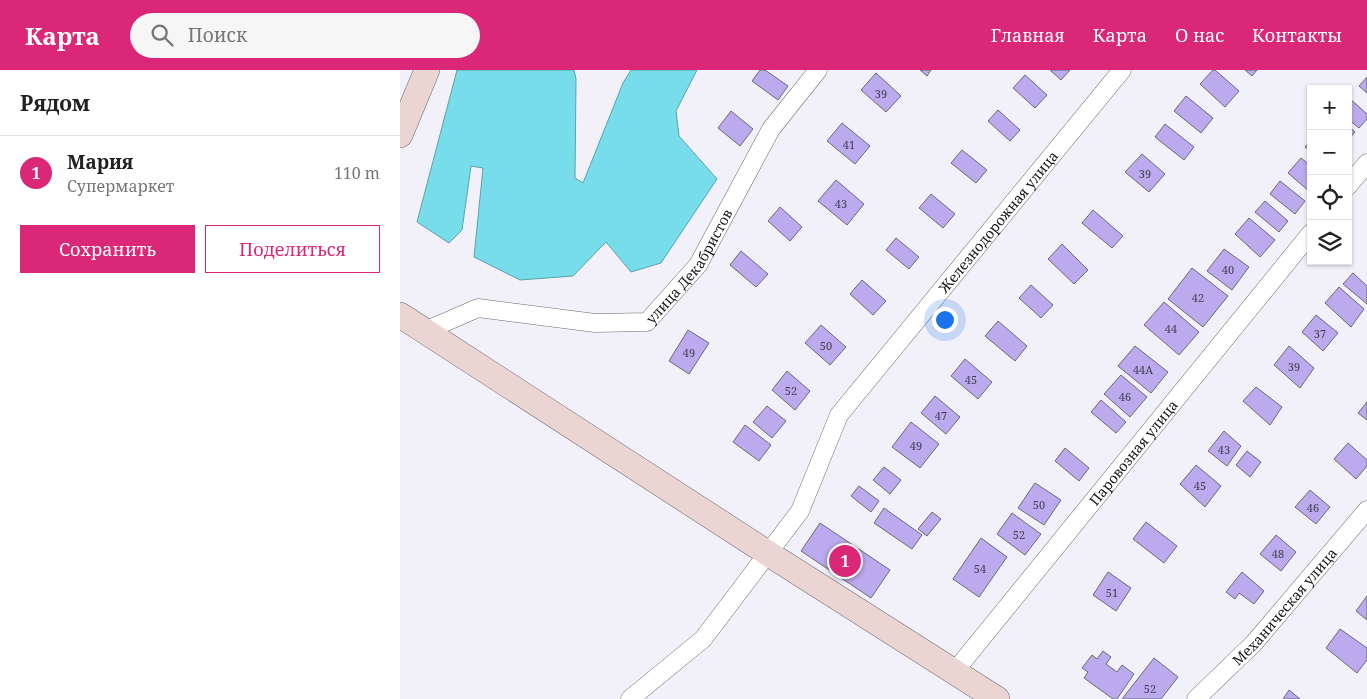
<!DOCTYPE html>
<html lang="ru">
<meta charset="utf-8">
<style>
body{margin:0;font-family:"Noto Serif",serif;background:#f6f6f6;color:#222}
.controls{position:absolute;right:15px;top:15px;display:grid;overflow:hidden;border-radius:0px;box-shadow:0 1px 4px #0004}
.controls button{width:45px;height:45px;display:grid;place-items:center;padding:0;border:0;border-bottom:1px solid #e0e0e0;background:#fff;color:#222;font:25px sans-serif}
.you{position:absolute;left:544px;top:249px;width:18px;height:18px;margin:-12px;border:4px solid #fff;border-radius:50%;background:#1a73e8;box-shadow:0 0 0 8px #1a73e833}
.badge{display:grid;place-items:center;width:32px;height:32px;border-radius:50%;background:#db2777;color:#fff;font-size:16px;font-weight:700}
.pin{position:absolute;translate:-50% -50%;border:2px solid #fff;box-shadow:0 1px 5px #0006}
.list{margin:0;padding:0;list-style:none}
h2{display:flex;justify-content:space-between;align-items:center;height:65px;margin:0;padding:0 20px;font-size:21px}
h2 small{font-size:16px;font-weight:400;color:#767676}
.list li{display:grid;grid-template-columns:32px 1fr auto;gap:15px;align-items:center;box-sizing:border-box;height:75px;padding:0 20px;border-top:1px solid #e0e0e0}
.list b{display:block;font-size:19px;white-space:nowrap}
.list p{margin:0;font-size:16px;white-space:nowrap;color:#767676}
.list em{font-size:16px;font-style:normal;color:#767676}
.actions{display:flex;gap:10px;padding:15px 20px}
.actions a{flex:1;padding:11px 0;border:1px solid #db2777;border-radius:0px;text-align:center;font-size:18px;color:#db2777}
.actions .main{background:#db2777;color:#fff}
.icon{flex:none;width:28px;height:28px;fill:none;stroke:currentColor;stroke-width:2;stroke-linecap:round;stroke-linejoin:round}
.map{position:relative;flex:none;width:967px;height:629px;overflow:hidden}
header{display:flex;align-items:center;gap:30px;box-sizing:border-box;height:70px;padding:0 25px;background:#db2777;color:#fff}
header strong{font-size:24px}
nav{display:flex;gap:28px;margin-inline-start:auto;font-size:18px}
.search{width:350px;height:45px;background:#f6f6f6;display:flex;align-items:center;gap:12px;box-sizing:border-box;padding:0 18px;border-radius:28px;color:#767676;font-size:19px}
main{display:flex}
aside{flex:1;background:#fff}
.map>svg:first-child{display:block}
</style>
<header>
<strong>Карта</strong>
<div class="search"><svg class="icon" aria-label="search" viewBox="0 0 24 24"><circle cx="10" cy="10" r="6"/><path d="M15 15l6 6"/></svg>Поиск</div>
<nav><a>Главная</a><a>Карта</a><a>О нас</a><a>Контакты</a></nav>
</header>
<main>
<aside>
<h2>Рядом<small></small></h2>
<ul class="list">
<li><span class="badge">1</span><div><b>Мария</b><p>Супермаркет</p></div><em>110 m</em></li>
</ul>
<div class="actions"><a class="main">Сохранить</a><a>Поделиться</a></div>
</aside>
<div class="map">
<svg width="967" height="629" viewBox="0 0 967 629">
<rect width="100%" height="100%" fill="#f2f1fa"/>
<path fill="#78ddea" stroke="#5ca2ac" d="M57,0H174L176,9L175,108L183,113L223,13L231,0H297L276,41L279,66L317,109L261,193L231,202L206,172L173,206L120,210L74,187L83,98L71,96L62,160L49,173L17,152Z"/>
<path fill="#bae" stroke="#6b6a72" d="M360,0H365L388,16L378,30L352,11Z
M520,0H531L527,6Z
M650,0H670L661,10Z
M813,0H815L839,21L825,37L800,14Z
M845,0H857L852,6Z
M476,3L501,26L486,42L461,20Z
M625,5L647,25L635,38L613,18Z
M967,7V23L959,16Z
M786,26L813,48L801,63L774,41Z
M948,27L967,44V49L959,58L948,49Z
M598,40L620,60L610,71L588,51Z
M331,41L353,59L340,76L318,58Z
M442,53L470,76L455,94L427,71Z
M765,54L794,77L784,90L755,67Z
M948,56L955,62L948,70Z
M911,70V82L905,77Z
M562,80L587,100L576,113L551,93Z
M742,84L765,104L749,122L725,102Z
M901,88L911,96L910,122L888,103Z
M436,110L464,134L447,155L418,131Z
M880,111L905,131L895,144L870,124Z
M531,124L555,144L543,158L519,138Z
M865,131L888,151L879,162L855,142Z
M380,137L402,157L390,171L368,151Z
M693,140L723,166L712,178L682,153Z
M849,148L875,170L860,187L835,164Z
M496,168L519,187L509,199L486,180Z
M662,174L688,200L674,214L648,189Z
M824,179L849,197L832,220L807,201Z
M341,181L368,204L356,217L330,195Z
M792,198L828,226L803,257L768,229Z
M953,203L967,216V234L943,214Z
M462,210L486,231L473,245L450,224Z
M631,215L653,235L641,248L619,228Z
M939,217L964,239L951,257L925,233Z
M764,232L799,262L779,285L744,255Z
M916,245L938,263L923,281L902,262Z
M598,251L627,276L615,291L585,266Z
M421,255L446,277L430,295L405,273Z
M288,260L309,273L289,304L269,291Z
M735,276L768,302L751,323L718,296Z
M889,276L914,298L900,318L874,295Z
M565,289L592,312L578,329L551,306Z
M387,301L410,321L395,340L372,320Z
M721,305L747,327L730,347L704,324Z
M856,317L882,337L870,355L843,331Z
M535,326L560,347L546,364L521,343Z
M701,330L726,352L716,363L691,342Z
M967,332V350L958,343Z
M367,336L386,351L372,368L353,352Z
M511,352L539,374L520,398L492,377Z
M345,355L371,375L359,391L333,372Z
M824,361L841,376L827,396L808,381Z
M948,373L967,390V396L956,409L934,389Z
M665,378L689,398L679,411L655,391Z
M847,381L861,392L850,407L836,395Z
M796,395L821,416L805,437L780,414Z
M484,397L501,410L490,424L473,410Z
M635,413L661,430L644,455L618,438Z
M459,416L479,431L471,442L451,426Z
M910,420L930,437L916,454L895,437Z
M484,438L522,465L512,479L474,453Z
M532,442L541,449L527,466L518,459Z
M612,443L641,464L625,485L597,464Z
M746,452L777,476L764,493L733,469Z
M420,453L490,500L471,528L401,481Z
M876,465L896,482L881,501L860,484Z
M581,468L607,487L579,527L553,509Z
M708,502L731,518L716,541L693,525Z
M842,502L864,521L854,534L839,523L835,529L826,522Z
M967,526V550L956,541Z
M940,559L967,578V590L957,603L926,578Z
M703,581L711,587L706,594L717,602L722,595L734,604L717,629H713L684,608L688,602L682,598L692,585L697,589Z
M754,588L778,607L761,629H722Z
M889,620L900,629H883Z"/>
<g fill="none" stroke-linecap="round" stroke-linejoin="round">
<g stroke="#6c6a72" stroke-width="19">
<g id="street">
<path d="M948,116L967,93"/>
<path id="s1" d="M25,261L78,238L195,253L247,252L298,195L371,59L418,0"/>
<path id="s2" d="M555,601L911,163"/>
<path id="s3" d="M230,629L303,569L400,441L439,345L722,0"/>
<path id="s4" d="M796,629L854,573L967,440"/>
</g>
</g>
<g stroke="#6c6a72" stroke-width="26">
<path id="secondary" d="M0,65L27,0
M0,245L369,484L597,629"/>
</g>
<use href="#street" stroke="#fff" stroke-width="18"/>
<use href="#secondary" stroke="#ead5d3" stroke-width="25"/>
</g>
<g text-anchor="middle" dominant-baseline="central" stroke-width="5" stroke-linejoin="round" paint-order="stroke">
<g font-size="11" fill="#433e51">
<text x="481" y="23">39</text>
<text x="449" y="74">41</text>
<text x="745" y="103">39</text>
<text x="441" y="133">43</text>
<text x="828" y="199">40</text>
<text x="798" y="227">42</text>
<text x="771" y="258">44</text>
<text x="920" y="263">37</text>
<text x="426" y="275">50</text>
<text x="289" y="282">49</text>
<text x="894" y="296">39</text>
<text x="743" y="299">44А</text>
<text x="571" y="309">45</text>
<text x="391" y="320">52</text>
<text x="725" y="326">46</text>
<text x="541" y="345">47</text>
<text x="516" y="375">49</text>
<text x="824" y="379">43</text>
<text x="800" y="415">45</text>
<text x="639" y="434">50</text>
<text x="913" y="437">46</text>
<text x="619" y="464">52</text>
<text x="878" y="483">48</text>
<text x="580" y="498">54</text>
<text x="712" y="522">51</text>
<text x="750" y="618">52</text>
</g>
<g font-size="14" fill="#1b1a1d" stroke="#f2f1fa">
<text stroke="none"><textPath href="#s3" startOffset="609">Железнодорожная улица</textPath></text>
<text stroke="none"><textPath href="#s1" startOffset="298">улица Декабристов</textPath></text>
<text stroke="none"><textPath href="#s2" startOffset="282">Паровозная улица</textPath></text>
<text stroke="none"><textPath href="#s4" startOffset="128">Механическая улица</textPath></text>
</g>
</g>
</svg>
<div class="controls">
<button>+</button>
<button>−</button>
<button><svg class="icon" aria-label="locate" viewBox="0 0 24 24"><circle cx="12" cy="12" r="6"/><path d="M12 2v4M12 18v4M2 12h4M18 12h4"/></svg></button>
<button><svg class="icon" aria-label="layers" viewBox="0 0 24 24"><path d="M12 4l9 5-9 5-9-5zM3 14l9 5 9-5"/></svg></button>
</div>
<div class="you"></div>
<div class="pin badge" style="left:445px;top:491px">1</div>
</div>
</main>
